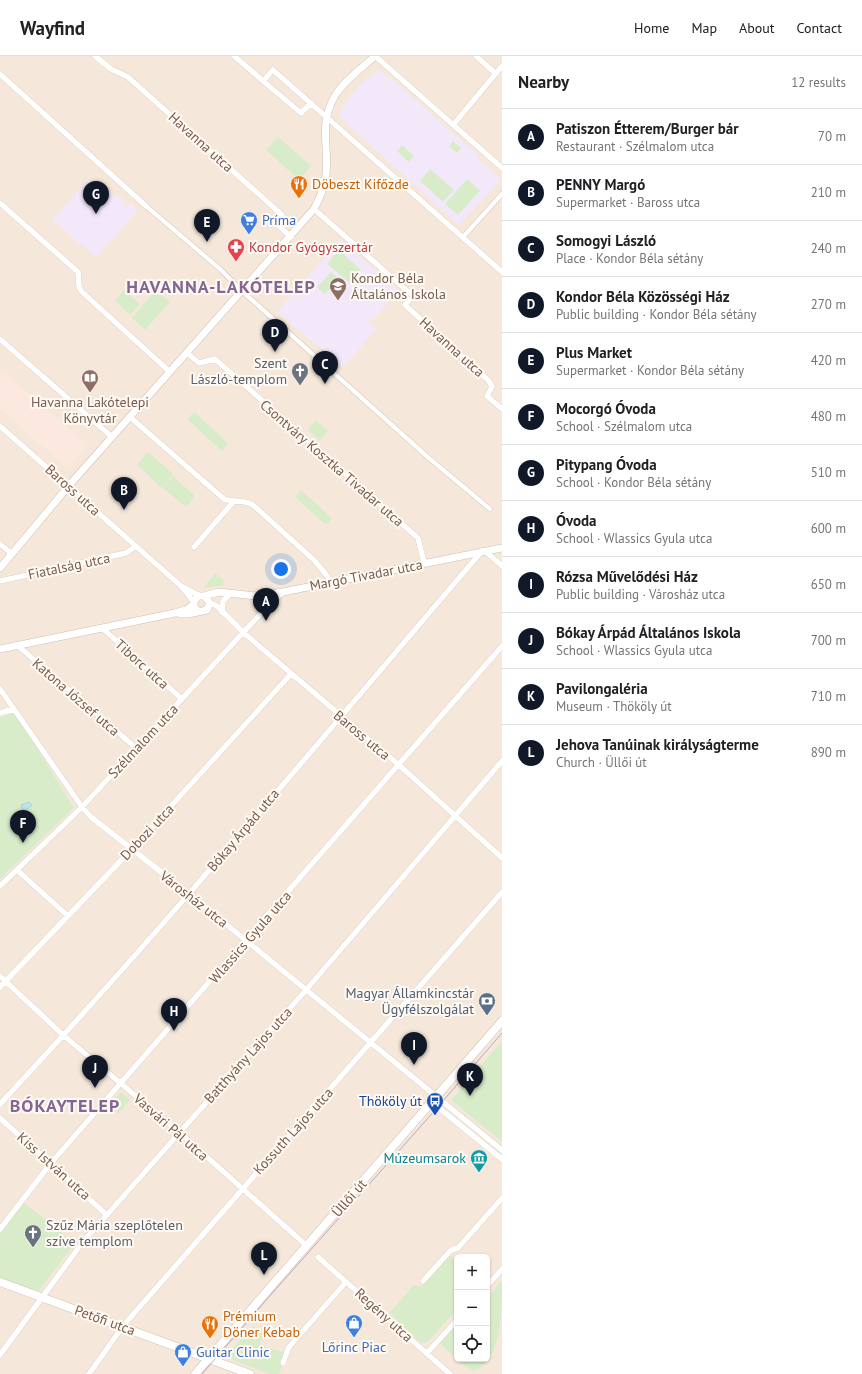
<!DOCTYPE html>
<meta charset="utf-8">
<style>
body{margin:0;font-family:"PT Sans",sans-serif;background:#f2f2f2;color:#202124}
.controls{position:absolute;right:12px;bottom:12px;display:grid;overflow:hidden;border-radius:6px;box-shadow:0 1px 3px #0004}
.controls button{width:36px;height:36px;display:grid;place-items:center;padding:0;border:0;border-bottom:1px solid #e0e0e0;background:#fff;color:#202124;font:20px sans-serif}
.you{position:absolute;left:281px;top:513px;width:14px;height:14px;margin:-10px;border:3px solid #fff;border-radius:50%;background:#1a73e8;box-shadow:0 0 0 6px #1a73e833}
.badge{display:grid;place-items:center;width:26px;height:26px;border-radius:50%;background:#111827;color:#fff;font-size:13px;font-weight:700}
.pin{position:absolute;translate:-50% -33px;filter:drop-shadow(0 1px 2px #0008)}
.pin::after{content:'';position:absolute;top:21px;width:14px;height:12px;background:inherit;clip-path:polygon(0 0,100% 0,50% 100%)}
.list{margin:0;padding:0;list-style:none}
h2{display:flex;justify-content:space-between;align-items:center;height:52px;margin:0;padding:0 16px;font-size:17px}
h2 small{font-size:13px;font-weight:400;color:#757577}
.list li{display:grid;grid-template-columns:26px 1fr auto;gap:12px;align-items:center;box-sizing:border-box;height:56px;padding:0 16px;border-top:1px solid #e0e0e0}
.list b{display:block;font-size:15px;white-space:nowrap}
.list p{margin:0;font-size:13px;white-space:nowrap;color:#757577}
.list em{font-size:13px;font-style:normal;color:#757577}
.icon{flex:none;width:22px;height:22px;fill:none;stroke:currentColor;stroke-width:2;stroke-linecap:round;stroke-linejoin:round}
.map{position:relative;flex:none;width:502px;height:1318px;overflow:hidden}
header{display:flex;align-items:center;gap:24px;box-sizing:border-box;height:56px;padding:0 20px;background:#fff;border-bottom:1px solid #e0e0e0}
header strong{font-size:19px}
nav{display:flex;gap:22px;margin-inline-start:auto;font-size:14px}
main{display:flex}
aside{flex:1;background:#fff}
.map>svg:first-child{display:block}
</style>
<header>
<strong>Wayfind</strong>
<nav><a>Home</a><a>Map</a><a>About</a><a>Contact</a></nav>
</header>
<main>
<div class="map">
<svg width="502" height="1318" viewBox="0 0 502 1318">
<rect width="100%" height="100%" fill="#fdf6ec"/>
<path fill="#f5e8da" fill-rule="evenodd" d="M0,0H502V1318H0V1222L23,1147L0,1178V823L74,752L14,656L0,661ZM457,1201H487V1303H457Z"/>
<path fill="#fde8e0" d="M3,315L87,389L67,412L0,352V318Z"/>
<path fill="#f3e8fa" d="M381,14L478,99V103L501,123L459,169L339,61L345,46L360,28L376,16Z
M88,124H92L101,132L104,129L112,136L111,138L114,141L117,138L125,145L123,148L126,151L130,147L138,154L97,200H94L54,165V162Z
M340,184L399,234L372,265L368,262L366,264L377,273L343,311L277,256Z"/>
<path fill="#d8ecc9" d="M278,81L311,110L299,124L266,94Z
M453,85L461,92L457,97L449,90Z
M402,89L414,100L409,106L397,95Z
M430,113L454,134L443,146L420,125Z
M467,123L480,135L458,159L445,148Z
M339,194L361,214L350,227L327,208Z
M331,216L339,223L325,238L317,231Z
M124,234L140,248L130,259L115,245Z
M156,234L170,246L145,274L132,262Z
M194,356L228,387L222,395L187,363Z
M316,364L328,375L320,384L308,374Z
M148,396L173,418L162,432L137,409Z
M173,420L195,440L186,451L163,432Z
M301,434L332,462L326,469L295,441Z
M215,517L224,525L223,529L203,532Z
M15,656L74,752L0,823V661Z
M502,985V1086L451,1044Z
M121,1036L130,1044L119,1058L109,1050Z
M23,1146L75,1187L38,1236L0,1222V1178Z
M450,1199L457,1205V1253L428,1286L421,1287L389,1257L414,1229L422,1230Z
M502,1224C502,1255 502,1305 474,1315L460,1307L438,1285L457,1266V1303H487V1242Z
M253,1270L264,1280L259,1289L287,1297L279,1318H269L225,1301Z"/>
<path fill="#bfe3e8" stroke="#a5d3da" d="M29,746L32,749L24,756L21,749Z"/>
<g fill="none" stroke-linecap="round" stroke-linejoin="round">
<g stroke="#d1beb0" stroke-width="5.5">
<path id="pedestrian" d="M146,150L220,213L242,235L430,403L490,453
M463,181L502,138"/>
</g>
<g stroke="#d1beb0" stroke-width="6">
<path id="minor" d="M95,0L111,13L128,21L282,159L279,170L291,181
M234,0L263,25L273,14L502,216
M375,0L502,112
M476,0L496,18
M0,18L146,150
M263,25L301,57L311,47
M453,69L502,10
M0,147L78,216L79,230L81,235L170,316
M314,153L413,240L405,249L489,325L492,331L487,340L502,353
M0,283L112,381
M187,297L199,307L215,303L418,482L424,507
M130,361L224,443C236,448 240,442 253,449L315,505L332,526
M0,370L181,530L194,546
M0,488L12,498
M194,491L234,445
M485,495L502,510
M0,525L126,497L136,490
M183,531L200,540
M210,547L217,550L244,577L399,709L502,802
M222,557L223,545L230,538
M102,572L182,643
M17,589L136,692
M0,633L82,751L91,761L189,838L502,1094
M0,657L13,653
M17,814L68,860
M0,830L82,751L266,552L283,536
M0,920L64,980L179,1076L307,1190
M0,931L131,794L291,618
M436,1042L438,1051L502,1103
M0,1048C167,869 323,681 482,495
M0,1062L107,1159
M0,1173L51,1107L502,590
M318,1201L450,1318
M423,1225L451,1194L458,1192L502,1142
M487,1230L502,1213
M427,1297L457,1264
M0,1299L82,1187L306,934L502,705
M283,1307L289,1291L346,1226
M89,1318L123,1270L502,836"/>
</g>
<g stroke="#d1beb0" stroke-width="8">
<path id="tertiary" d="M0,512L72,426L314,153C320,142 325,131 326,118C329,88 318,67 336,38C346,23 362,12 375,0
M204,540L219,536L256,540L283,536L502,492
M180,558H188L207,554L210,547L204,540H198L194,546V551L198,555
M0,593L175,557L186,554L194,548"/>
</g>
<g stroke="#d6c0b0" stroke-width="9">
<path id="secondary" d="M0,1226L250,1318
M195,1318L502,965"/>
</g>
<use href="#pedestrian" stroke="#fff" stroke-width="4.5"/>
<use href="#minor" stroke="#fff" stroke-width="5.5"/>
<use href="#tertiary" stroke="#fff" stroke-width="7"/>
<use href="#secondary" stroke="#fff" stroke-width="8"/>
<path stroke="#b9a8c9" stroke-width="1" d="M202,1318C300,1203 404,1092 502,977"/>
</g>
<defs>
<g id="restaurant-pin" transform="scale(0.9)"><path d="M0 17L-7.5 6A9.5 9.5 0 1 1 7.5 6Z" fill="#e8710a" stroke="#fffaf3"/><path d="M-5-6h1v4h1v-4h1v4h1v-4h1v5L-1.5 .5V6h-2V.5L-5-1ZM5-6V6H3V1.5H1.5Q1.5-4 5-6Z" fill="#fff"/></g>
<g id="supermarket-pin" transform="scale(0.9)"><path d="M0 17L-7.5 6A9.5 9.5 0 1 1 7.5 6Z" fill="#3f7fe0" stroke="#fffaf3"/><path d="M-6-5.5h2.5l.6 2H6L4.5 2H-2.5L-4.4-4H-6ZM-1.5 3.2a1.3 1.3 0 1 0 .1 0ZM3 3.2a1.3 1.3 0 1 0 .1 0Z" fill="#fff"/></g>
<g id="pharmacy-pin" transform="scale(0.9)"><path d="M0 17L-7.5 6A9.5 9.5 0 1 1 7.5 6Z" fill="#e0444e" stroke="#fffaf3"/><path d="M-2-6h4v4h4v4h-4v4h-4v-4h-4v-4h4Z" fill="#fff"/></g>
<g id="school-pin" transform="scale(0.9)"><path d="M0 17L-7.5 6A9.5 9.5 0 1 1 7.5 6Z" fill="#8d6e63" stroke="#fffaf3"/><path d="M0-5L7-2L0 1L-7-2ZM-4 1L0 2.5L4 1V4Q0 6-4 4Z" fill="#fff"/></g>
<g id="church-pin" transform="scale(0.9)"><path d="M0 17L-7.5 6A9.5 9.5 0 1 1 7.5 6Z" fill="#6b7280" stroke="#fffaf3"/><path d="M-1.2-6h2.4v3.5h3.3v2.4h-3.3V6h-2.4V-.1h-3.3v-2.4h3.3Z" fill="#fff"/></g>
<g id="library-pin" transform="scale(0.9)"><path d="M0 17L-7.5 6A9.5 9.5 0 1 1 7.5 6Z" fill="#8d6e63" stroke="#fffaf3"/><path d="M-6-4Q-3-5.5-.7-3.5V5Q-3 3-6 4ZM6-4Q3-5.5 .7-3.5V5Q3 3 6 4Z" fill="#fff"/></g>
<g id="bank-pin" transform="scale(0.9)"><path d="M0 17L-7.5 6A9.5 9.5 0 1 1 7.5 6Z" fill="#5c6f8a" stroke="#fffaf3"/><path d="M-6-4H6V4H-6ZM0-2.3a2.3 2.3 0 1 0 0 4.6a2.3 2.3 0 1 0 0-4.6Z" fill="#fff"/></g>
<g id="bus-pin" transform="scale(0.9)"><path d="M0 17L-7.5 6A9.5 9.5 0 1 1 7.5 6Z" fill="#1a4fb4" stroke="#fffaf3"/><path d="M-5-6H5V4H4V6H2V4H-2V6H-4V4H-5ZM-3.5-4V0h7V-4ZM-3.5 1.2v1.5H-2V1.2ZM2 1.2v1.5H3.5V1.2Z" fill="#fff"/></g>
<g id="museum-pin" transform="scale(0.9)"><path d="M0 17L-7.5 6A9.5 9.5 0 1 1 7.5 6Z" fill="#0f9aa8" stroke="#fffaf3"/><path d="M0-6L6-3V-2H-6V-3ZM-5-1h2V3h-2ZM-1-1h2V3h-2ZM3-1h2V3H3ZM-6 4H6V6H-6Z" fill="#fff"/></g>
<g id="shop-pin" transform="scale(0.9)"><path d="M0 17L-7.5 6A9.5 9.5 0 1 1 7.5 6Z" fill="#3f7fe0" stroke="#fffaf3"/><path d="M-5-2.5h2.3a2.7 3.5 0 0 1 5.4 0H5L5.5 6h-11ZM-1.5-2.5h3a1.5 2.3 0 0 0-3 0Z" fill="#fff"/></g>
</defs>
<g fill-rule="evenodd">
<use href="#restaurant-pin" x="299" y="128"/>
<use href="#supermarket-pin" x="249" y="164"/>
<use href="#pharmacy-pin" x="236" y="191"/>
<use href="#school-pin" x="338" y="230"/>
<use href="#church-pin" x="300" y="315"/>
<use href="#library-pin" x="90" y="322"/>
<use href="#bank-pin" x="487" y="945"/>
<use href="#bus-pin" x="435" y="1045"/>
<use href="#museum-pin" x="479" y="1102"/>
<use href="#church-pin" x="33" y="1177"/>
<use href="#shop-pin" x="354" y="1267"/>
<use href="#restaurant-pin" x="210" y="1268"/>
<use href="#shop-pin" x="183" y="1296"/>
</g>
<g text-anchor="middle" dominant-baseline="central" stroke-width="4" stroke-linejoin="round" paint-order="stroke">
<g font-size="14" fill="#7a5c4d" stroke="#fffaf3">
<text transform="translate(201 86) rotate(42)">Havanna utca</text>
<text transform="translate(452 291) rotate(42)">Havanna utca</text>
<text transform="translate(332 407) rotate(41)">Csontváry Kosztka Tivadar utca</text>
<text transform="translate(73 434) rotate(42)">Baross utca</text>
<text transform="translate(69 510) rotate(-12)">Fiatalság utca</text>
<text transform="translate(366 519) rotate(-11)">Margó Tivadar utca</text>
<text transform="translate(142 608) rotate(42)">Tiborc utca</text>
<text transform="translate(76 641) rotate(41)">Katona József utca</text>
<text transform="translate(362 679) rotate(40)">Baross utca</text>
<text transform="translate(143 685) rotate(-47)">Szélmalom utca</text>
<text transform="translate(243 774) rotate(-50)">Bókay Árpád utca</text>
<text transform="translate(147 776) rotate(-47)">Dobozi utca</text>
<text transform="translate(194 843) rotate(38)">Városház utca</text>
<text transform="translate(250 881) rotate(-49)">Wlassics Gyula utca</text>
<text transform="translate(248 999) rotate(-48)">Batthyány Lajos utca</text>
<text transform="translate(171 1071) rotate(41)">Vasvári Pál utca</text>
<text transform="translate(293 1075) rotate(-48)">Kossuth Lajos utca</text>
<text transform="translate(54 1110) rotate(42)">Kiss István utca</text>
<text transform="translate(349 1142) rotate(-49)">Üllői út</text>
<text transform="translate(384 1259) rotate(42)">Regény utca</text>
<text transform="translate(105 1264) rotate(20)">Petőfi utca</text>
</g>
<g font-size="14" fill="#c56008" stroke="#fffaf3" text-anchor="start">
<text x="312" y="128">Döbeszt Kifőzde</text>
<text x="223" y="1260">Prémium<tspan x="223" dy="16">Döner Kebab</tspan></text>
</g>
<g font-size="14" fill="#366cbe" stroke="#fffaf3" text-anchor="start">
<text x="262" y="164">Príma</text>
<text x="354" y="1291" text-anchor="middle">Lőrinc Piac</text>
<text x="196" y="1296">Guitar Clinic</text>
</g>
<g font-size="14" fill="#be3a42" stroke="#fffaf3" text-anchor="start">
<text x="249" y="191">Kondor Gyógyszertár</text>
</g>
<g font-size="14" fill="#785e54" stroke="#fffaf3" text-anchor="start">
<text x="351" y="222">Kondor Béla<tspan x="351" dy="16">Általános Iskola</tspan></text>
<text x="90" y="346" text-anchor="middle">Havanna Lakótelepi<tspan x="90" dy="16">Könyvtár</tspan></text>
</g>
<g font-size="14" fill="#5b616d" stroke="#fffaf3" text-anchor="end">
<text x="287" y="307">Szent<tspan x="287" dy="16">László-templom</tspan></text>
<text x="46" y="1169" text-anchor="start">Szűz Mária szeplőtelen<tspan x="46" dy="16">szíve templom</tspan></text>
</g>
<g font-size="14" fill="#4e5e75" stroke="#fffaf3" text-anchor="end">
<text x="474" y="937">Magyar Államkincstár<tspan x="474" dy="16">Ügyfélszolgálat</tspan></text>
</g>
<g font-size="14" fill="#164399" stroke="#fffaf3" text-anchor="end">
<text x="422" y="1045">Thököly út</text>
</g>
<g font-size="14" fill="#0d838f" stroke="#fffaf3" text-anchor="end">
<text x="466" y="1102">Múzeumsarok</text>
</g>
<g font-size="18" font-weight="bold" letter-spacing="1" fill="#846695" stroke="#fffaf3">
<text x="221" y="230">HAVANNA-LAKÓTELEP</text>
<text x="65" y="1049">BÓKAYTELEP</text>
</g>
</g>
</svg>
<div class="controls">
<button>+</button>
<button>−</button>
<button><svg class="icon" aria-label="locate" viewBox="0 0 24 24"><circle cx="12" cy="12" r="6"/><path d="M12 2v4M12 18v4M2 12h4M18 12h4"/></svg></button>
</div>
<div class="you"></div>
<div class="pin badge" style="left:266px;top:565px">A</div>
<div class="pin badge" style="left:124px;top:454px">B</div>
<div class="pin badge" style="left:325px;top:328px">C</div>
<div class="pin badge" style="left:275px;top:296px">D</div>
<div class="pin badge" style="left:207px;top:186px">E</div>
<div class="pin badge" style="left:23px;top:787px">F</div>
<div class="pin badge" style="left:96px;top:158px">G</div>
<div class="pin badge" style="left:174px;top:975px">H</div>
<div class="pin badge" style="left:414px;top:1009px">I</div>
<div class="pin badge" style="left:95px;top:1032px">J</div>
<div class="pin badge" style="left:470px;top:1040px">K</div>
<div class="pin badge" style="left:264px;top:1219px">L</div>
</div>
<aside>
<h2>Nearby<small>12 results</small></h2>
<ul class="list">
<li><span class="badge">A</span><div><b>Patiszon Étterem/Burger bár</b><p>Restaurant · Szélmalom utca</p></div><em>70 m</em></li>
<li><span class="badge">B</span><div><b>PENNY Margó</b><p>Supermarket · Baross utca</p></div><em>210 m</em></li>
<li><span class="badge">C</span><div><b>Somogyi László</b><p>Place · Kondor Béla sétány</p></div><em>240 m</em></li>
<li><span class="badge">D</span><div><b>Kondor Béla Közösségi Ház</b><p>Public building · Kondor Béla sétány</p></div><em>270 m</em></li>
<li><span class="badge">E</span><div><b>Plus Market</b><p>Supermarket · Kondor Béla sétány</p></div><em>420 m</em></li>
<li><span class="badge">F</span><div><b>Mocorgó Óvoda</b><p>School · Szélmalom utca</p></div><em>480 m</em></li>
<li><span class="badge">G</span><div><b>Pitypang Óvoda</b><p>School · Kondor Béla sétány</p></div><em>510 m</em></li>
<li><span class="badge">H</span><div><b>Óvoda</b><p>School · Wlassics Gyula utca</p></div><em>600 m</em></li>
<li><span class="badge">I</span><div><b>Rózsa Művelődési Ház</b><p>Public building · Városház utca</p></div><em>650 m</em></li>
<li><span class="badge">J</span><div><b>Bókay Árpád Általános Iskola</b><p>School · Wlassics Gyula utca</p></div><em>700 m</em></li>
<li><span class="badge">K</span><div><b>Pavilongaléria</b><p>Museum · Thököly út</p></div><em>710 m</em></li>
<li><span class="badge">L</span><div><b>Jehova Tanúinak királyságterme</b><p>Church · Üllői út</p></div><em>890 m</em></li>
</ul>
</aside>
</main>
